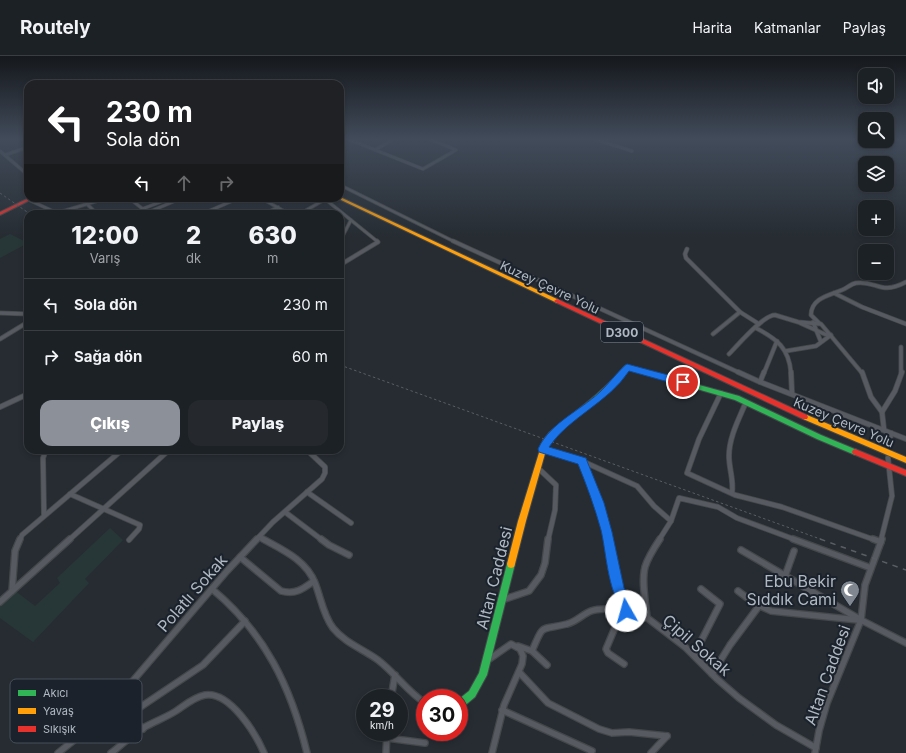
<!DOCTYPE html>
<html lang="tr">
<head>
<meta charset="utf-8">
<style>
	:root { --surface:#1c2126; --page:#25292e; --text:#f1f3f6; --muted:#a0a3a7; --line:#3a3e43; --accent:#8c9099 }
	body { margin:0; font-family:Inter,sans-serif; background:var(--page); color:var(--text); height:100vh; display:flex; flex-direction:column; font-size:15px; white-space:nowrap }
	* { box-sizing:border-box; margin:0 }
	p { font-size:13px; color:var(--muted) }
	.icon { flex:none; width:22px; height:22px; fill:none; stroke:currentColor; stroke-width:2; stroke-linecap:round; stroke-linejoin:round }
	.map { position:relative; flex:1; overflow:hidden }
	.side { position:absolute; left:24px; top:154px; width:320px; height:244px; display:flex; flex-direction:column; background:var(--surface); border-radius:12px; box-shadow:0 2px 6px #0003,0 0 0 1px var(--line) }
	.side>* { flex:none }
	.banner { position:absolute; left:24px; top:24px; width:320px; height:122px; border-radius:12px; box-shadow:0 2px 6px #0003,0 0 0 1px var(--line); background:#202124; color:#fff; overflow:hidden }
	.tools { position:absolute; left:858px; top:12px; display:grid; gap:8px }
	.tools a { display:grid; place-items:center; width:36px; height:36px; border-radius:8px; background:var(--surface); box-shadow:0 2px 6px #0003,0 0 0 1px var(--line); font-size:20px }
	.speed { position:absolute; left:356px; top:633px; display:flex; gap:8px; font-size:20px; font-weight:700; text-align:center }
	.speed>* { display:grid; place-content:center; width:52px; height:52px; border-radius:50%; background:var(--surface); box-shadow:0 2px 6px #0003,0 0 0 1px var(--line); line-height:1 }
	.speed small { font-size:10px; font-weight:400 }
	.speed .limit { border:6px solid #d22; background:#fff; color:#111 }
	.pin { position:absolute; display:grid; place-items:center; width:34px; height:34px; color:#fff; margin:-17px; border:2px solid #fff; border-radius:50%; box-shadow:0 1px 4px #0007 }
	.me { position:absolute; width:44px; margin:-22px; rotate:353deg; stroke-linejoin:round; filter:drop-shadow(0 0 3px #0008) }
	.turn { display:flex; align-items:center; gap:14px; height:84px; padding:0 16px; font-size:18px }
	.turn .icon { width:52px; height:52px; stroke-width:2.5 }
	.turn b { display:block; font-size:28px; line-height:34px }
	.lanes { display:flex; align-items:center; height:38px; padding:0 16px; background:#0003; justify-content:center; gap:20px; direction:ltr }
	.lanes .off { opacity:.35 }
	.eta { display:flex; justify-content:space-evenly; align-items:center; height:68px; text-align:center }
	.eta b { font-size:24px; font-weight:800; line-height:28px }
	.action { display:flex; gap:8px; margin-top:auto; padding:8px 16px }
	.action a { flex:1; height:46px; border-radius:12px; background:var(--accent); color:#fff; font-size:16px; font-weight:800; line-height:46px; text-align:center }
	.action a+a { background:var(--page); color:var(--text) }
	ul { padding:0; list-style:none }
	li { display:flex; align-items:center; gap:12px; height:52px; padding:0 16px; border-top:1px solid var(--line) }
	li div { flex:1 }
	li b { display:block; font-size:15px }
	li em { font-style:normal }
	header { display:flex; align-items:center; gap:24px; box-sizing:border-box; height:56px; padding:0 20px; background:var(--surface); border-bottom:1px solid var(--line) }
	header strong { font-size:19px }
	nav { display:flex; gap:22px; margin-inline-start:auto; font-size:14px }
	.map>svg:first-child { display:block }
	.green { fill:#273738 }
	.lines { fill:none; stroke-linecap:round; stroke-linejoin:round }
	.street-tunnel { stroke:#3b4148; stroke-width:2.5; stroke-dasharray:2.5 1.5; stroke-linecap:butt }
	.secondary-tunnel { stroke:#3b4148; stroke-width:6; stroke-dasharray:6 3; stroke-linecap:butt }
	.street-far3-casing { stroke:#44484c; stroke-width:4 }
	.street-far2-casing { stroke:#44484c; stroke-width:5 }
	.street-far1-casing { stroke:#44484c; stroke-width:6 }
	.street-casing { stroke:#44484c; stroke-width:8 }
	.fast-casing { stroke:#44484c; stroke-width:2 }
	.slow-casing { stroke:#44484c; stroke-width:2 }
	.jam-casing { stroke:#44484c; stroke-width:2 }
	.street-far3 { stroke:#575a60; stroke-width:2.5 }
	.street-far2 { stroke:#575a60; stroke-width:3.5 }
	.street-far1 { stroke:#575a60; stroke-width:4.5 }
	.street { stroke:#575a60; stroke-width:5.5 }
	.fast { fill:#30b455; fill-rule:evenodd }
	.slow { fill:#ff9f0a; fill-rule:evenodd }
	.jam { fill:#e5322d; fill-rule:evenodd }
	.rail-far1 { stroke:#5a5e64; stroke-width:1; stroke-dasharray:2.5 2.5; stroke-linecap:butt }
	.rail { stroke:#5a5e64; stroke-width:1.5; stroke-dasharray:5.5 5.5; stroke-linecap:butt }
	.fast-bridge-casing { stroke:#44484c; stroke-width:8; stroke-linecap:butt }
	.fast-bridge { stroke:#30b455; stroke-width:6 }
	.route { fill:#1a73e8; stroke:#114b97 }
	.labels { text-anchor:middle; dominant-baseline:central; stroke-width:4; stroke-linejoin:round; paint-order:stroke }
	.shield { fill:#1b222b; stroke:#838b95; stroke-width:1 }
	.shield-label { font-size:12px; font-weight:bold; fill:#b0b8c3 }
	.street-label { font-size:13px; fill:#b0b8c3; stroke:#1b222b }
	.near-street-label { font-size:16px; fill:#b0b8c3; stroke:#1b222b }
	.near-poi-label { font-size:16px; fill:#b0b8c3; stroke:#1b222b; text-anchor:end }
	.key { fill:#1b222b; stroke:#484f59; stroke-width:1 }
	.key-label { font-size:11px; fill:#b0b8c3 }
</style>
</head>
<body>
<header>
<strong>Routely</strong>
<nav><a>Harita</a><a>Katmanlar</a><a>Paylaş</a></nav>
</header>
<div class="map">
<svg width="906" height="697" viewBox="0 0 906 697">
	<rect width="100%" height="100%" fill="#262c32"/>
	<g class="green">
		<polygon points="10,178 28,187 0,202 0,183"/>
		<polygon points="110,472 123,484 85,523 89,527 33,586 0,562 0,546 14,534 35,550 60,527 57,522"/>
	</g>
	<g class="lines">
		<polyline class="street-tunnel" points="340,135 345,132"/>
		<polyline class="secondary-tunnel" points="888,400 890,384"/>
		<defs>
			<g id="street-far3">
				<polyline points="23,83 28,86"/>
				<polyline points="348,83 423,113 456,94 430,83"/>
				<polyline points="594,83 632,95"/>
				<polyline points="375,94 392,84"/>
				<polyline points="0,95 28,119"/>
				<polyline points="5,99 28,91"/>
				<polyline points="340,129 455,186"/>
				<polyline points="129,142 144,154"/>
				<polyline points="261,142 289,158"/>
				<polyline points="325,143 378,186"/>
				<polyline points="29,144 57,157 107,142"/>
				<polyline points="88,149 97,158"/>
				<polyline points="142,153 171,142"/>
				<polyline points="144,158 182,142"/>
				<polyline points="202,158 239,142"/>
				<polyline points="264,158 278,151"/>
				<polyline points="300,158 327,142"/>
				<polyline points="340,185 351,164"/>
			</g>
			<g id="street-far2">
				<polyline points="453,185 740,317"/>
				<polyline points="687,193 685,198 686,202 740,256 713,278"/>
				<polyline points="340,209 378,186 377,185"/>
				<polyline points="834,237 862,251 906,268"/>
				<polyline points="340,244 342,243"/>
				<polyline points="740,256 759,268"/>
				<polyline points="0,257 28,258"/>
				<polyline points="813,266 821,286"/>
				<polyline points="800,267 829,280"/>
				<path d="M819 267 811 259C811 242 830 239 842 234 847 232 851 228 856 227 877 224 880 240 906 226"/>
				<path d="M756 272C777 283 789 292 791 317"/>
				<polyline points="0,283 28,266"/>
				<polyline points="901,291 901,317"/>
				<polyline points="786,295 816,290 831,279"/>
				<path d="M729 298C738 289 763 259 775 259L798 266 821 268 862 317"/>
				<polyline points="764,317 777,285"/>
			</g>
			<g id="street-far1">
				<polyline points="738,316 760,326 906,383"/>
				<polyline points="791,316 792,338"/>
				<polyline points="862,316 871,341 882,356 884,374"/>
				<polyline points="760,326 764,316"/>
				<polyline points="721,337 699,383 687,417 735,439 782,451 875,484"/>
				<polyline points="0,351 28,338"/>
				<polyline points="882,356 895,335 902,316"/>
				<polyline points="890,384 891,377"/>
				<polyline points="543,393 582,405 637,430 654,450 671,465"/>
				<polyline points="582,405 598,447 609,484"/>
				<polyline points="538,412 556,429 555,454 548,484"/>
				<polyline points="307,436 351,467"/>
				<path d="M732 437C734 424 729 413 729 400 729 381 739 363 746 346"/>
				<polyline points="70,438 140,469 139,473 129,484"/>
				<polyline points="285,456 322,484"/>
				<polyline points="44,459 43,402 46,394"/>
				<polyline points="259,481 264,484"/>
				<polyline points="20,484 22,479 122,394"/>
				<polyline points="69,484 169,394"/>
				<polyline points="256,484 273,466 322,423 325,417 325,411 307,394"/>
				<polyline points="659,484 671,465 679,442 718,451 737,462 796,484"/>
				<polyline points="881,484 892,440 888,402"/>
			</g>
			<g id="street">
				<path d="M263 483C283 494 306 504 315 527 321 542 323 559 333 572 345 587 363 593 378 604 395 617 407 635 425 647"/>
				<polyline points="321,483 329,489 349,499"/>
				<polyline points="609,483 617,525 624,544 685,591 717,623 739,642 776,669 816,692"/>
				<polyline points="793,483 871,512"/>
				<polyline points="873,483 881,486"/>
				<polyline points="741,494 861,564 906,587"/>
				<path d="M240 501 281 535C295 539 303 533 314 525"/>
				<polyline points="785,520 794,495"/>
				<path d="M212 533C265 577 291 631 307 697"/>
				<polyline points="12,535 15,495 20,483"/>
				<polyline points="738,535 754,547 771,555 858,564"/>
				<polyline points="502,544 529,535 541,519 545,507 548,483"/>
				<polyline points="0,546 70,483"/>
				<polyline points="622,555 606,593 608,597 624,608"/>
				<path d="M647 562C646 546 641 527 645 511 648 501 654 492 660 483"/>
				<polyline points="518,590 532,595 547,609"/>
				<path d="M532 595C544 566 540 575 567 568 576 566 583 558 591 555 605 550 620 556 634 553"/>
				<polyline points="694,599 720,548 701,533"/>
				<polyline points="488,604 511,588 520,593 523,600 522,608 504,649 492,697"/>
				<polyline points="519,616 548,647 599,673 612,677 629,676 667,680"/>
				<polyline points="712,618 730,589 759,550"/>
				<polyline points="391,642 395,619"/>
				<polyline points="116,645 143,673"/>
				<polyline points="502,654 592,695 591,697"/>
				<polyline points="130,658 203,609 245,565"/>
				<polyline points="387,682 425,687"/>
				<polyline points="58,697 88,673 107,655 227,515 257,483"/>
				<path d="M111 697C122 689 131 679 143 672 153 666 165 662 176 655 185 649 194 641 205 639 230 635 256 678 264 697"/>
				<polyline points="386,697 387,676"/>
				<polyline points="651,697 667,680"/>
				<polyline points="815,697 819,675 827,647 861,564 865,529 882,483"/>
			</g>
			<g id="fast">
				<path d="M627 309 739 340 821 379 857 394 858 396 857 398 855 399 817 383 735 344 628 313C607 340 580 359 554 380L552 381 550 380 549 378 550 376C576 355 603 336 625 310Z"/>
				<polygon points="511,504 514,505 515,508 487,619 475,641 462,652 459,653 459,643 469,635 479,617 507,508 508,505"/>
			</g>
			<g id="slow">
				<polygon points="340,141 559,244 560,245 557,247 555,246 339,143 338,142 340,142"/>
				<polygon points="803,359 807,359 906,401 906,407 803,363 802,361"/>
				<polygon points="545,384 547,385 548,387 526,465 515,508 514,511 511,512 508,511 507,508 518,465 542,387 543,385"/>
			</g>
			<g id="jam">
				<polygon points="29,142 34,142 0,159 0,156"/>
				<polygon points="557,243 807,359 808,361 807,363 803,363 555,246 554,245"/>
				<polygon points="855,393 906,414 906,420 853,398 852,396 853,394"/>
			</g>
		</defs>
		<use href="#street-far3" class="street-far3-casing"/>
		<use href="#street-far2" class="street-far2-casing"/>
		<use href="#street-far1" class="street-far1-casing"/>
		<use href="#street" class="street-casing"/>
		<use href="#fast" class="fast-casing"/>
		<use href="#slow" class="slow-casing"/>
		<use href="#jam" class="jam-casing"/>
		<use href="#street-far3" class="street-far3"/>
		<use href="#street-far2" class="street-far2"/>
		<use href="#street-far1" class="street-far1"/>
		<use href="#street" class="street"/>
		<use href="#fast" class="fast"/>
		<use href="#slow" class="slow"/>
		<use href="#jam" class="jam"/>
		<g class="rail-far1">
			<polyline points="0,137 30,158"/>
			<polyline points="340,309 823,484"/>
		</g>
		<polyline class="rail" points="820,483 906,514"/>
		<defs>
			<polyline id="fast-bridge" points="545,387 552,378"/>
		</defs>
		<use href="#fast-bridge" class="fast-bridge-casing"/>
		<use href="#fast-bridge" class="fast-bridge"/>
	</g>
	<linearGradient id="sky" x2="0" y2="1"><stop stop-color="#15181c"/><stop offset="0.46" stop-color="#414b5a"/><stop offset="1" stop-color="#414b5a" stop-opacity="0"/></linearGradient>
	<rect width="906" height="181" fill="url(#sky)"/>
	<path class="route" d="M627 308 683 323 687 326 683 330 629 315C608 347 569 361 549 391L586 402 587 405 604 447 612 476 624 532C628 540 636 545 640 553L638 557 626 561 622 559 620 555 622 550C608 537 606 494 601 474 595 452 587 430 578 408L539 396 538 393C551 365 583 354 604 332 608 328 624 309 627 308Z"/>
	<defs>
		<symbol id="mosque-pin" viewBox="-11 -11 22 30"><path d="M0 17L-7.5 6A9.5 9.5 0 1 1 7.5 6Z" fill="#808790" stroke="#1b222b"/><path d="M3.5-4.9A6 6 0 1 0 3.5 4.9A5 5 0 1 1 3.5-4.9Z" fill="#fff"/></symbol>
	</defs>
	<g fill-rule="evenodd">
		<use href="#mosque-pin" x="839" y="523" width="22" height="30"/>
	</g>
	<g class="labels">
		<rect class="shield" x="601" y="266" width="42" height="20" rx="3"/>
		<g class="shield-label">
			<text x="622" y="276">D300</text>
		</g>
		<g class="street-label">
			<text transform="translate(550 231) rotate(25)">Kuzey Çevre Yolu</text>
			<text transform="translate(844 366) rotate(23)">Kuzey Çevre Yolu</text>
		</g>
		<g class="near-street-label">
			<text transform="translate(494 522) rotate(-76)">Altan Caddesi</text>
			<text transform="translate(192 537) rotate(-49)">Polatlı Sokak</text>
			<text transform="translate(697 589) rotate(41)">Çipil Sokak</text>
			<text transform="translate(827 619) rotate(-70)">Altan Caddesi</text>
		</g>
		<g class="near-poi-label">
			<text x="836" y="525">Ebu Bekir<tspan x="836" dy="18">Sıddık Cami</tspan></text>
		</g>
	</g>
	<rect x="10" y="623" width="132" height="64" rx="6" class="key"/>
	<rect x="18" y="634" width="18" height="6" fill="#30b455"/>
	<rect x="18" y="652" width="18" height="6" fill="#ff9f0a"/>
	<rect x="18" y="670" width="18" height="6" fill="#e5322d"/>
	<g class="key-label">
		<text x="43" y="641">Akıcı</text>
		<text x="43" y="659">Yavaş</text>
		<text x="43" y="677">Sıkışık</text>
	</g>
</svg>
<div class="tools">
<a><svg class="icon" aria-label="sound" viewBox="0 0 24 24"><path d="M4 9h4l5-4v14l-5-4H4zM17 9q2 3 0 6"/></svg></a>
<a><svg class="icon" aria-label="search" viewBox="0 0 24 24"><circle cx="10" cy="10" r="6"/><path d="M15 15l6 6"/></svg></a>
<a><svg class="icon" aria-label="layers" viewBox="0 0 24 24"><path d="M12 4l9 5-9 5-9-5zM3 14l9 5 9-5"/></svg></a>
<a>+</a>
<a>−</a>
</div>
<div class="speed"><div>29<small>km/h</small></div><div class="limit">30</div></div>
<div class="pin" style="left:683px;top:326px;background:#d93025"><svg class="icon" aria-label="arrive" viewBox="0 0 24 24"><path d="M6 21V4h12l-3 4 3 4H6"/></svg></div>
<svg class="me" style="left:626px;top:555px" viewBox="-20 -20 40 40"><circle r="19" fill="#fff"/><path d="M0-13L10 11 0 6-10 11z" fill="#1a73e8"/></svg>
<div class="banner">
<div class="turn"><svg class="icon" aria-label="left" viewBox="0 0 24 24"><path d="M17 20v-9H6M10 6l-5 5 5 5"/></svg><div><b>230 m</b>Sola dön</div></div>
<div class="lanes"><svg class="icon" aria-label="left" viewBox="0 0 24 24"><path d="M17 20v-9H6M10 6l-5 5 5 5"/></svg><svg class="icon off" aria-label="ahead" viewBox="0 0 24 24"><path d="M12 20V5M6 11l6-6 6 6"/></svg><svg class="icon off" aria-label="right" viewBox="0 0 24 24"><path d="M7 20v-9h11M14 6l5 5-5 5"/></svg></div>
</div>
<section class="side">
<div class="eta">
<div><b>12:00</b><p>Varış</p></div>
<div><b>2</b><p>dk</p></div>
<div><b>630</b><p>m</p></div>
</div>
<ul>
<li><svg class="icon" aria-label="left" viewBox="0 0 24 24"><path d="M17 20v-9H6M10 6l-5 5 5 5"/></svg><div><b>Sola dön</b></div><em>230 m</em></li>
<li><svg class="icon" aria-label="right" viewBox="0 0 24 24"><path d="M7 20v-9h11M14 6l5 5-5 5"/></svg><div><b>Sağa dön</b></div><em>60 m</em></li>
</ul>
<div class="action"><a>Çıkış</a><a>Paylaş</a></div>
</section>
</div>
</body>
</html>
